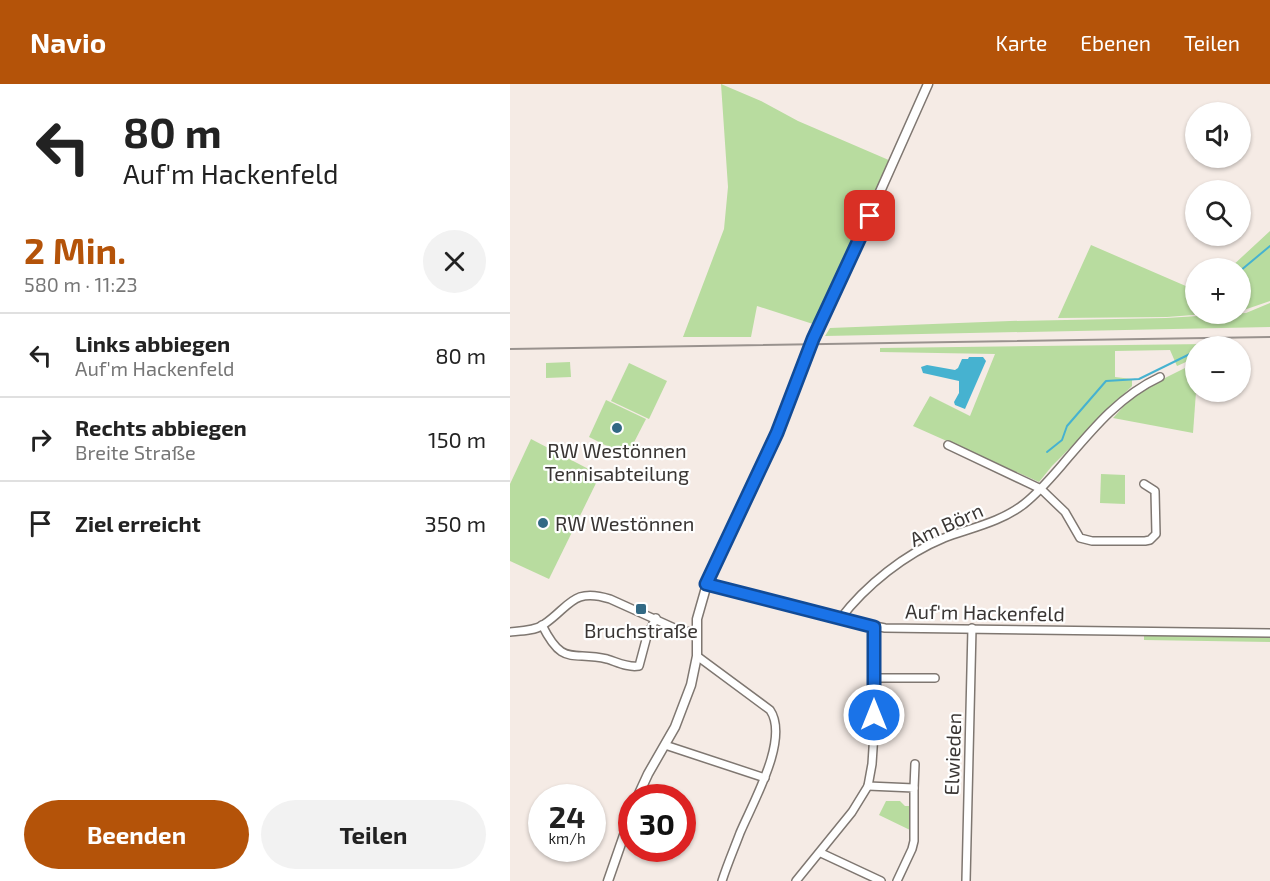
<!DOCTYPE html>
<html lang="de">
<head>
<meta charset="utf-8">
<style>
	:root { --surface:#fff; --page:#f2f2f2; --text:#222; --muted:#767676; --line:#e0e0e0; --accent:#b45309 }
	body { margin:0; font-family:"Exo 2",sans-serif; background:var(--page); color:var(--text); height:100vh; display:flex; flex-direction:column; font-size:22px; white-space:nowrap }
	* { box-sizing:border-box; margin:0 }
	p { font-size:20px; color:var(--muted) }
	.icon { flex:none; width:33px; height:33px; fill:none; stroke:currentColor; stroke-width:2; stroke-linecap:round; stroke-linejoin:round }
	.map { position:relative; flex:1; overflow:hidden }
	.side { display:flex; flex-direction:column; background:var(--surface); width:510px }
	.side>* { flex:none }
	.banner { background:#fff; color:var(--text); overflow:hidden }
	.tools { position:absolute; left:675px; top:18px; display:grid; gap:12px }
	.tools a { display:grid; place-items:center; width:66px; height:66px; border-radius:50%; background:var(--surface); box-shadow:0 2px 4px #0004; font-size:30px }
	.speed { position:absolute; left:18px; top:700px; display:flex; gap:12px; font-size:30px; font-weight:700; text-align:center }
	.speed>* { display:grid; place-content:center; width:78px; height:78px; border-radius:50%; background:var(--surface); box-shadow:0 2px 4px #0004; line-height:1 }
	.speed small { font-size:15px; font-weight:400 }
	.speed .limit { border:9px solid #d22; background:#fff; color:#111 }
	.pin { position:absolute; display:grid; place-items:center; width:51px; height:51px; color:#fff; margin:-26px; border-radius:12px; box-shadow:0 3px 9px #0006 }
	.me { position:absolute; width:66px; margin:-33px; rotate:0deg; stroke-linejoin:round; filter:drop-shadow(0 0 4px #0008) }
	.turn { display:flex; align-items:center; gap:21px; height:126px; padding:0 24px; font-size:27px }
	.turn .icon { width:78px; height:78px; stroke-width:2.5 }
	.turn b { display:block; font-size:42px; line-height:51px }
	.round { display:grid; place-items:center; flex:none; width:63px; height:63px; border-radius:32px; background:var(--page) }
	.head { display:flex; align-items:center; justify-content:space-between; height:102px; padding:0 24px }
	h1 { font-size:36px; font-weight:700; line-height:45px; color:var(--accent) }
	.primary-button { display:flex; gap:12px; margin-top:auto; padding:12px 24px }
	.primary-button a { flex:1; height:69px; border-radius:36px; background:var(--accent); color:#fff; font-size:24px; font-weight:700; line-height:69px; text-align:center }
	.primary-button a+a { background:var(--page); color:var(--text) }
	ul { padding:0; list-style:none }
	li { display:flex; align-items:center; gap:18px; height:84px; padding:0 24px; border-top:2px solid var(--line) }
	li div { flex:1 }
	li b { display:block; font-size:22px }
	li em { font-style:normal }
	header { display:flex; align-items:center; gap:36px; box-sizing:border-box; height:84px; padding:0 30px; background:var(--accent); color:#fff }
	header strong { font-size:28px }
	nav { display:flex; gap:33px; margin-inline-start:auto; font-size:21px }
	main { display:flex; flex:1; min-height:0 }
	.map>svg:first-child { display:block }
	.green { fill:#b8dc9f }
	.water { fill:#46b2d0 }
	.lines { fill:none; stroke-linecap:round; stroke-linejoin:round }
	.stream { stroke:#46b2d0; stroke-width:2 }
	.minor-casing { stroke:#7f7771; stroke-width:10 }
	.tertiary-casing { stroke:#7f7771; stroke-width:11 }
	.minor { stroke:#fff; stroke-width:7 }
	.tertiary { stroke:#fff; stroke-width:8 }
	.rail { stroke:#99928e; stroke-width:2 }
	.route-casing { stroke:#114b97; stroke-width:15 }
	.route { stroke:#1a73e8; stroke-width:10 }
	.poi-dot { fill:#326984; stroke:#fff; stroke-width:2 }
	.labels { text-anchor:middle; dominant-baseline:central; stroke-width:4.5; stroke-linejoin:round; paint-order:stroke }
	.poi-label { font-size:20px; fill:#393533; stroke:#fff }
	.street-label { font-size:20px; fill:#393533; stroke:#fff }
</style>
</head>
<body>
<header>
<strong>Navio</strong>
<nav><a>Karte</a><a>Ebenen</a><a>Teilen</a></nav>
</header>
<main>
<section class="side">
<div class="banner">
<div class="turn"><svg class="icon" aria-label="left" viewBox="0 0 24 24"><path d="M17 20v-9H6M10 6l-5 5 5 5"/></svg><div><b>80 m</b>Auf'm Hackenfeld</div></div>
</div>
<div class="head"><div><h1>2 Min.</h1><p>580 m · 11:23</p></div><a class="round"><svg class="icon" aria-label="close" viewBox="0 0 24 24"><path d="M6 6l12 12M18 6L6 18"/></svg></a></div>
<ul>
<li><svg class="icon" aria-label="left" viewBox="0 0 24 24"><path d="M17 20v-9H6M10 6l-5 5 5 5"/></svg><div><b>Links abbiegen</b><p>Auf'm Hackenfeld</p></div><em>80 m</em></li>
<li><svg class="icon" aria-label="right" viewBox="0 0 24 24"><path d="M7 20v-9h11M14 6l5 5-5 5"/></svg><div><b>Rechts abbiegen</b><p>Breite Straße</p></div><em>150 m</em></li>
<li><svg class="icon" aria-label="arrive" viewBox="0 0 24 24"><path d="M6 21V4h12l-3 4 3 4H6"/></svg><div><b>Ziel erreicht</b></div><em>350 m</em></li>
</ul>
<div class="primary-button"><a>Beenden</a><a>Teilen</a></div>
</section>
<div class="map">
<svg width="760" height="797" viewBox="0 0 760 797">
	<rect width="100%" height="100%" fill="#f5ebe5"/>
	<g class="green">
		<polygon points="211,0 251,17 288,37 381,77 306,241 247,222 241,253 173,253 214,145 218,103"/>
		<polygon points="760,147 760,217 731,227 730,184 720,184"/>
		<polygon points="581,161 685,206 686,230 696,230 657,233 548,234"/>
		<polygon points="760,219 760,243 315,252 320,244 500,237 656,234 736,229"/>
		<polygon points="698,260 696,262 686,262 685,274 667,282 660,266 605,267 605,293 622,295 622,302 542,382 529,398 403,342 420,312 460,332 485,270 370,268 370,264"/>
		<polygon points="60,278 61,293 36,294 36,279"/>
		<polygon points="119,279 157,297 139,335 101,317"/>
		<polygon points="685,279 686,308 683,349 603,334 627,308"/>
		<polygon points="96,316 136,335 117,372 79,353"/>
		<polygon points="21,355 90,391 39,495 0,477 0,400"/>
		<polygon points="591,390 615,391 615,420 590,419"/>
		<polygon points="634,548 760,552 760,558 634,556"/>
		<polygon points="376,717 390,717 395,722 400,722 400,746 369,731"/>
	</g>
	<polygon class="water" points="459,273 473,273 476,277 455,325 445,321 444,318 449,309 449,297 413,289 411,283 417,281 445,286 448,284 452,275 458,275"/>
	<g class="lines">
		<g class="stream">
			<polyline points="730,187 760,162"/>
			<polyline points="537,368 552,356 557,342 596,297 629,295 684,268 686,265"/>
		</g>
		<defs>
			<g id="minor">
				<polyline points="438,361 531,405 555,428 570,454 582,457 635,457 640,456 646,450 645,407 634,400"/>
				<polyline points="196,500 330,535 375,544 760,549"/>
				<path d="M330 535C356 501 395 470 434 454 461 444 491 438 514 420 528 409 540 395 552 381 581 347 609 312 650 293"/>
				<path d="M32 541C53 583 61 567 97 575 107 578 118 584 129 582L137 552 146 534"/>
				<path d="M0 548C11 547 24 547 33 541 60 523 62 503 100 515L171 547 186 548"/>
				<path d="M187 572 260 626C280 655 242 720 230 749 224 765 217 781 212 797"/>
				<polyline points="364,594 425,594"/>
				<polyline points="155,661 255,694"/>
				<polyline points="358,702 404,704 404,757 402,765 387,797"/>
				<polyline points="404,704 405,680"/>
				<polyline points="311,769 371,797"/>
				<polyline points="286,797 342,728 358,702 362,680 364,649 364,543"/>
				<polyline points="456,797 462,544"/>
			</g>
			<g id="tertiary">
				<polyline points="127,714 138,690 165,643 181,601 187,572 187,535 199,493 267,349 303,255 340,175 418,0"/>
				<polyline points="98,797 122,728"/>
			</g>
		</defs>
		<use href="#minor" class="minor-casing"/>
		<use href="#tertiary" class="tertiary-casing"/>
		<use href="#minor" class="minor"/>
		<use href="#tertiary" class="tertiary"/>
		<polyline class="rail" points="0,265 760,253"/>
	</g>
	<g class="lines">
		<defs>
			<polyline id="route" points="360,132 303,255 267,349 196,500 364,543 364,631"/>
		</defs>
		<use href="#route" class="route-casing"/>
		<use href="#route" class="route"/>
	</g>
	<g class="poi-dot">
		<circle cx="107" cy="344" r="6"/>
		<circle cx="33" cy="439" r="6"/>
		<rect x="125" y="519" width="12" height="12" rx="3"/>
	</g>
	<g class="labels">
		<g class="poi-label">
			<text x="107" y="366">RW Westönnen<tspan x="107" dy="23">Tennisabteilung</tspan></text>
			<text x="45" y="439" text-anchor="start">RW Westönnen</text>
			<text x="131" y="546">Bruchstraße</text>
		</g>
		<g class="street-label">
			<text transform="translate(436 440) rotate(-24)">Am Börn</text>
			<text transform="translate(475 528) rotate(1)">Auf'm Hackenfeld</text>
			<text transform="translate(442 670) rotate(-88)">Elwieden</text>
		</g>
	</g>
</svg>
<div class="tools">
<a><svg class="icon" aria-label="sound" viewBox="0 0 24 24"><path d="M4 9h4l5-4v14l-5-4H4zM17 9q2 3 0 6"/></svg></a>
<a><svg class="icon" aria-label="search" viewBox="0 0 24 24"><circle cx="10" cy="10" r="6"/><path d="M15 15l6 6"/></svg></a>
<a>+</a>
<a>−</a>
</div>
<div class="speed"><div>24<small>km/h</small></div><div class="limit">30</div></div>
<div class="pin" style="left:360px;top:132px;background:#d93025"><svg class="icon" aria-label="arrive" viewBox="0 0 24 24"><path d="M6 21V4h12l-3 4 3 4H6"/></svg></div>
<svg class="me" style="left:364px;top:631px" viewBox="-20 -20 40 40"><circle r="17" fill="#1a73e8" stroke="#fff" stroke-width="3"/><path d="M0-11L8 9 0 5-8 9z" fill="#fff"/></svg>
</div>
</main>
</body>
</html>
